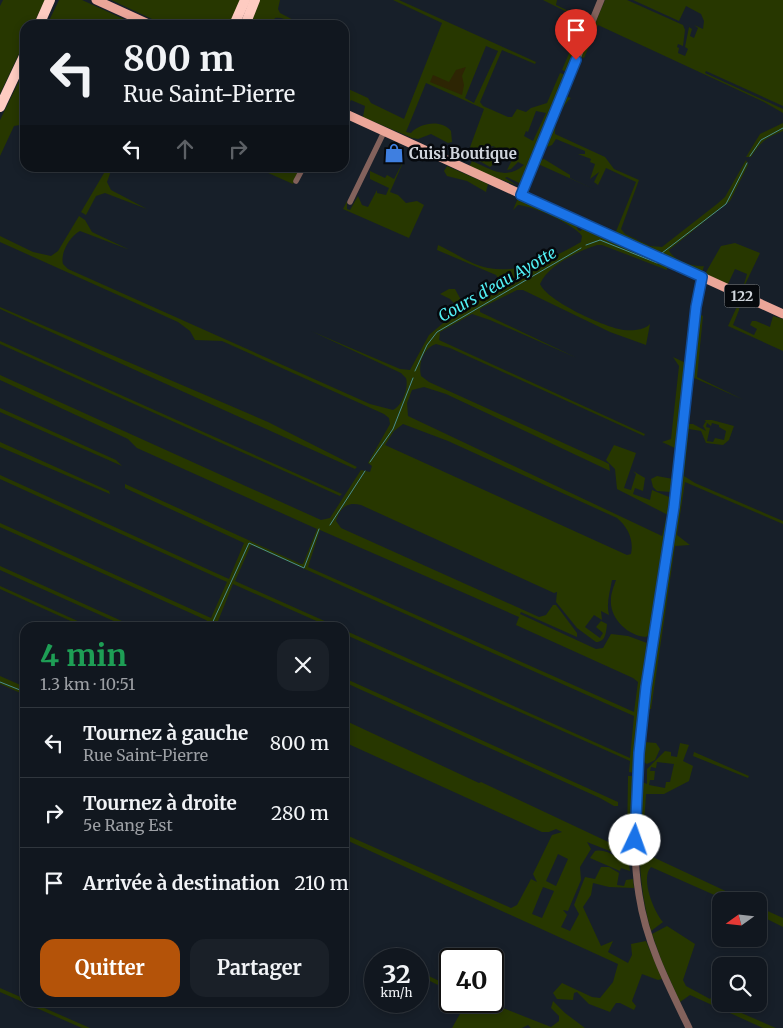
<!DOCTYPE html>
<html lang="fr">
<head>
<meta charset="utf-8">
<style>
	:root { --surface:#11171f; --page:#1a2028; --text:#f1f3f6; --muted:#9c9fa4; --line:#30363d; --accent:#b45309 }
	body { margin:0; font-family:Merriweather,serif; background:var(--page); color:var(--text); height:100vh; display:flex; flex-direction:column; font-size:19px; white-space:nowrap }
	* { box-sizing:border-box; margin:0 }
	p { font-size:16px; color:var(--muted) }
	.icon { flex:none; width:28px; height:28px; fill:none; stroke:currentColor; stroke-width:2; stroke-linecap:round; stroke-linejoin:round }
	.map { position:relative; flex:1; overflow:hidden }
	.side { position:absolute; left:20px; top:622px; width:329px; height:385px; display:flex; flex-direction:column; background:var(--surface); border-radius:15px; box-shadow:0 2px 8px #0003,0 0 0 1px var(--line) }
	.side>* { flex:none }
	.guide { position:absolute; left:20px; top:20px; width:329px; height:152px; border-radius:15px; box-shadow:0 2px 8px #0003,0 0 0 1px var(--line); background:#11171f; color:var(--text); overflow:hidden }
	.needle { width:32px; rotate:255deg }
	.controls { position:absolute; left:712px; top:892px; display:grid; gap:10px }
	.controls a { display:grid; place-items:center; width:55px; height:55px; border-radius:10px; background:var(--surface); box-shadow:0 2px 8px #0003,0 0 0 1px var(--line); font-size:25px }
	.speed { position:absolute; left:364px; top:948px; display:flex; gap:10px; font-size:25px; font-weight:700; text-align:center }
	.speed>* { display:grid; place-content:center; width:65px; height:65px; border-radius:50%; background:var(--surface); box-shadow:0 2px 8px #0003,0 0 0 1px var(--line); line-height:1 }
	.speed small { font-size:12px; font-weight:400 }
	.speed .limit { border:2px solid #111; border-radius:8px; background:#fff; color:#111 }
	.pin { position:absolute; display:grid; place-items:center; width:42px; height:42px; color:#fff; margin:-51px -21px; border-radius:50% 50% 50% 0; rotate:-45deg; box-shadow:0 0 5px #0007 }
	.pin .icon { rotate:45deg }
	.me { position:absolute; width:55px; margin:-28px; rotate:3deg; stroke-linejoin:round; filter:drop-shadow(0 0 4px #0008) }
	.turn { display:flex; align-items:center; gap:18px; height:105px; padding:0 20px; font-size:22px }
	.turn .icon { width:65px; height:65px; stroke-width:2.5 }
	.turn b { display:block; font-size:35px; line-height:42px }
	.lanes { display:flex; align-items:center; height:48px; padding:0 20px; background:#0003; justify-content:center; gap:25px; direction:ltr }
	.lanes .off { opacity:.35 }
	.round { display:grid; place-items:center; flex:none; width:52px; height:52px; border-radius:15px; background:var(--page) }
	.head { display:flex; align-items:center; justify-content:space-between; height:85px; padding:0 20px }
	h1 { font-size:30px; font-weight:700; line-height:38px; color:#1e9e55 }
	.primary-button { display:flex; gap:10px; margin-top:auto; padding:10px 20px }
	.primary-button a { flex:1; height:58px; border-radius:15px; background:var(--accent); color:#fff; font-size:20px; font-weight:700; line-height:58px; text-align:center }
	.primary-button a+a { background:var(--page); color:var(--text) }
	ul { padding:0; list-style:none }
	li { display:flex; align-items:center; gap:15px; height:70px; padding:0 20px; border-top:1px solid var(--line) }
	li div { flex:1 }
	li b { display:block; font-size:19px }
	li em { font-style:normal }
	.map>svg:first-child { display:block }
	.green { fill:#273700; fill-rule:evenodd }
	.sand { fill:#2d2504 }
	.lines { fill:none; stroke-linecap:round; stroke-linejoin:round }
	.stream { stroke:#498d91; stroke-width:1 }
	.minor { stroke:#83625c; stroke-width:5.5 }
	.tertiary { stroke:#83625c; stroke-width:7 }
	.primary { stroke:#eba699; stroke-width:9 }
	.motorway { stroke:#fecbc1; stroke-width:10 }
	.route-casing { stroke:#114b97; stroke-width:12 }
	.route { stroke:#1a73e8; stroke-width:9 }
	.labels { text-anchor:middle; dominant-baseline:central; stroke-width:5; stroke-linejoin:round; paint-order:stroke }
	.shield { fill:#06090d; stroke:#93989e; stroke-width:1 }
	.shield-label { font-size:14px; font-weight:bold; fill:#d0d5dc }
	.poi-label { font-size:15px; font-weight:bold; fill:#d0d5dc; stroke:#06090d; text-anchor:start }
	.water-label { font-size:16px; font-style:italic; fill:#52f1f6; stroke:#06090d }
</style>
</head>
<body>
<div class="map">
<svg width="783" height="1028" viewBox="0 0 783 1028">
	<rect width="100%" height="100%" fill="#171f29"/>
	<g class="green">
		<polygon points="3,0 45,0 33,25 25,25 25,41 0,94 0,6"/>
		<polygon points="59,0 82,0 137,25 47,25"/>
		<polygon points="111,0 241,0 230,25 165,25"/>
		<path d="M259 0H280L278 9 280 13 303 25C293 25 285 16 275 18L270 25H249Z"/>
		<path d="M393 0H399L536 62 535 64 502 50 480 102 483 106 508 117H512L517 109 526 112 531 108 547 103 560 73 566 75 521 184 507 177 505 178 518 186 469 167 472 161C491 169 505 181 524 165L518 162 511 169 507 170 512 160 494 152 491 158 497 161 490 167 476 159 480 150 491 149 495 146 480 148 476 153 470 154 469 150 484 109 426 83 406 132 411 133C420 123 441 119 451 131L452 142 448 143 431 134 418 139 412 138 363 117 365 106 351 100 346 109 344 108V87L368 98 371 103 404 119 442 23ZM486 46 498 51 474 103 465 98ZM536 111 546 113 533 141 524 136 526 131 528 132Z"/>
		<polygon points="543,0 557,0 556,5 588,20 567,72 562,70 583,20"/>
		<polygon points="605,0 627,0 683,25 685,30 683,46 678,44 677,47 679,48 678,53 685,56 688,49 685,47 689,27 692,29 690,36 694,38 698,28 694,25 703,29 704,21 701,14 686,6 679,21 633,0 783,0 783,106 706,71 705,73 783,109 783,113 764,102 598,25 584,58 581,57"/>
		<polygon points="25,69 25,124 14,126 0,156 0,120"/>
		<path d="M565 96 571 98C563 104 554 124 555 134L605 157 614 169 639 180 621 229 625 234 650 246 662 247 717 204 725 197 746 160 748 165 730 201 669 250C671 259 695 268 704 266L702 273 615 234 636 182 606 168 598 185 594 182 599 172 590 179 595 164 590 162 591 159 578 154H585V151L556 139 552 145 547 147Z"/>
		<path d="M783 123V131C765 138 761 142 751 157H746L760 134Z"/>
		<polygon points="405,158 390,192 398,195 406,203 417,201 424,205 409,238 343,209 347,201 347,209 350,210 358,196 362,205 368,207 377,190 377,193 386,195 389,188 370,179 370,171 385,178 387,175 394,179"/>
		<polygon points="544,159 570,175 570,178 596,190 538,164 540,160"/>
		<polygon points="447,166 488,184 486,192 467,181 447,176 444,171"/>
		<polygon points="107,168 112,168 107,182 111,190 147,209 105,193 96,196 86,215 81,212"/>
		<polygon points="257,168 278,168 290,173 292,168 300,168 293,184"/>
		<path d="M518 198 576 225 578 230 581 231 582 227 667 266V270L602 245H597C579 251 548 265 540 284 547 301 606 328 624 330 632 331 645 330 650 324L646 345 610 332 523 290H517L483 307 480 309V312L577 358 490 320 472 314 440 332 439 340 645 434 644 436 450 348 436 344C423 348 418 364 421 376L429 382 603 461 609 464 610 471 446 394 424 387 412 390 407 403 408 416 662 536 666 518 668 519 650 634 646 637C628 636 609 618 611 599 611 593 614 586 616 580H612C610 592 606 603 609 615L601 611 602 620 594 615 585 627 600 638 603 633 596 627 601 621 607 624C606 632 606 642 596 642L577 628 556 602 557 592 554 593 361 505C347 501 340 508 336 521L341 528 539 617 546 615 553 605H556L577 633V637L521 612 520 614 596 649 603 648 611 634 628 636 647 643 646 647 648 646 634 773 629 772 630 761 344 634V630L630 758 634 716 251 545 235 581 338 627H330L233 584 218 621 231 627 216 625 215 627H207L209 623 206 620 0 527V523L211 618 227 582 0 479V475L229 579 244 543 125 488V484L301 564H303L317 529 137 448 128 439 0 380V375L321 520 330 518 361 470 370 472 372 466 368 463 390 424 389 418 384 414 222 341 195 340 190 331 178 322 0 242V236L33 252 51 256 58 251 79 216 85 220 92 232 130 250 80 231C70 236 60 253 63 264L68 269 370 404 393 410C402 406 409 388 406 378L401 373 311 331 400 369 410 370 429 335 460 309 450 299 440 294 449 289H455L461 300 470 305 499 289 502 285 496 275 437 250 438 245C454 252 471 265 488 268 522 274 553 258 581 242L582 236C575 225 531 205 518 205L513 210ZM403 424 448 441 617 518C628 527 634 540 631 554L627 555 385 445 394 431ZM320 530 519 617 516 625 633 678 638 682 634 712 308 567Z"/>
		<polygon points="735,243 760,253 742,291 747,274 735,269 728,284 705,274 721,246"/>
		<polygon points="740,300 739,310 733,325 754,335 757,329 750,325 752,321 756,321 770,327 773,316 783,319 783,351 728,326"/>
		<polygon points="0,307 268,422 357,467 355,469 0,309"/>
		<polygon points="699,314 703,316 697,377 744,400 692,377"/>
		<polygon points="0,341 342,494 340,496 0,344"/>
		<polygon points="673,357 686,363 677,449 662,442 671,439 679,366"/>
		<polygon points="0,408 116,460 122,466 0,412"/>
		<path d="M704 420H712L734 426 729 440 723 445 706 443 701 431 689 429 684 476 695 483 783 521V524L685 482 677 535 690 545 675 546 651 709H648L687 424H693L706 431 703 426 706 421ZM707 423 711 426 712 423 719 425V427L726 431 724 440 715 438 713 442 707 441 710 428 706 427Z"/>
		<polygon points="0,442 109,491 110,494 0,447"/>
		<polygon points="614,445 636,453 624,488 631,490 636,474 633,471 645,478 643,491 635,488 633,494 650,500 652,490 669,497 670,499 668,515 617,489 615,469 606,460"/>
		<polygon points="657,476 673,479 671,492 657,491 653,487 651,479"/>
		<polygon points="0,566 135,627 127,627 0,570"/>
		<polygon points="0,586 91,627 84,627 0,589"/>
		<polygon points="0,676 25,687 25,695 0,684"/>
		<polygon points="344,678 618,802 618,806 614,806 600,798 344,682"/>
		<path d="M344 720 479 783 481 782 619 847 625 846 627 841 628 776H634L631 854H628L629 858 625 857 587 842 591 849 580 867 581 880 568 911 563 910 567 915 561 927 570 931 579 914 574 905 585 877 595 879 601 867H609L619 873 617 885 624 886 626 880 633 879 634 888 609 887 593 883 591 895 583 907 601 946 613 941 608 952 628 963 632 955 631 944 646 941 662 979 658 980 642 974 632 1001 636 1006 634 1010 620 1003H616L610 1012 589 1004 577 992 574 993 573 1000 557 999 553 993 562 983 592 997 600 998 613 982 618 964 344 839V834L511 908 517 905 531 879 537 882 533 874 552 835 562 832 556 829 549 832H542L344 742ZM558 854 568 859 556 886 546 881ZM543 887 554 891 542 918 532 914Z"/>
		<polygon points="644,742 656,743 660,749 655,760 647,764 642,761"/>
		<path d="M680 743 689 745 683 761 693 766 689 781 664 794H646L642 852 747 901H728L651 867C640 878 654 912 663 922L651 931C637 881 638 835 641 784L642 782 647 784V769L665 751 671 752V756L677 757ZM657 762 674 764 670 782H666L665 788 649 785 650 780H654L655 771H650L651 767 656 768Z"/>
		<polygon points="694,752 749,776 748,778 693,756"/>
		<path d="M595 851C607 848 619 859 629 865L630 871 621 868 620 871 590 858Z"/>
		<polygon points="759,907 783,918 783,927 759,915"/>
		<polygon points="667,926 695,944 683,980 686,986 710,999 715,992 721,994 723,1005 776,1028 763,1028 690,995 680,1002 662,962 652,934"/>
		<polygon points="418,971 450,986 450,991 418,975"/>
		<polygon points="0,988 25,999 25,1002 33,1003 90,1028 82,1028 0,992"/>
		<polygon points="460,1001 485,1001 551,1027 559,1021 559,1016 551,1008 553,1001 565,1013 585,1028 531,1028 528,1025 522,1028 452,1028 461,1012"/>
	</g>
	<polygon class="sand" points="466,67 462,76 464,85 462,95 430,82 433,75 449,82 456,70"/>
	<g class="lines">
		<g class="stream">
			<polyline points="750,156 761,140 783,128"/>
			<polyline points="586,245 600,240 657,263"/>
			<polyline points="662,253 726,204 747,163"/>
			<polyline points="415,371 427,345 437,332 581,248"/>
			<polyline points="370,462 393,429 413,378"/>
			<polyline points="330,525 365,471"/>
			<polyline points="210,628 249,543 304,568 319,529"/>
			<polyline points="0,682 25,692"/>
		</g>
		<g class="minor">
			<polyline points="296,181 303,168"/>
			<polyline points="350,202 384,132"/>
		</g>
		<g class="tertiary">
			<polyline points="521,195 601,0"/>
			<path d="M689 1028C668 985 646 942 639 895 633 859 635 825 637 789 642 707 655 627 668 546 680 467 687 386 696 307L702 277"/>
		</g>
		<g class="primary">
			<polyline points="96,0 151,25"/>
			<polyline points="344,113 783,314"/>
		</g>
		<g class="motorway">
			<polyline points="39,25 50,0"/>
			<polyline points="234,25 245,0"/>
			<polyline points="245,25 255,0"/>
			<polyline points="0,107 25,54"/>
		</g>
	</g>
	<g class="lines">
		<defs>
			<polyline id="route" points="576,60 521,195 702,277 696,307 674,507 646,687 639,753 635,840"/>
		</defs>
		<use href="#route" class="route-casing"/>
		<use href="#route" class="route"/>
	</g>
	<defs>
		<symbol id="shop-bare" viewBox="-9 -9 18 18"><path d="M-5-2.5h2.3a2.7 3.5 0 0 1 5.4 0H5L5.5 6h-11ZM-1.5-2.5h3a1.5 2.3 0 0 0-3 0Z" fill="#3f7fe0" stroke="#06090d" stroke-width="2.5" paint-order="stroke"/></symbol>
	</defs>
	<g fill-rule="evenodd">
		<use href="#shop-bare" x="380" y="139" width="28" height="28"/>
	</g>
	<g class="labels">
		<rect class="shield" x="724.5" y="284.5" width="35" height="23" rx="4"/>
		<g class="shield-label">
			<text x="742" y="296">122</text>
		</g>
		<g class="poi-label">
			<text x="409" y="153">Cuisi Boutique</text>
		</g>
		<g class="water-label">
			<text transform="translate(497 284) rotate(-30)">Cours d'eau Ayotte</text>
		</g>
	</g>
</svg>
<div class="controls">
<a><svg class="needle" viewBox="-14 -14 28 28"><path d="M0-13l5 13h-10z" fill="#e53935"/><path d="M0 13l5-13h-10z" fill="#9c9fa4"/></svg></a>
<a><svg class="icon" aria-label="search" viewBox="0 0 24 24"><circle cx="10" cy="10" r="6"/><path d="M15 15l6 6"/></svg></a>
</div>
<div class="speed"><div>32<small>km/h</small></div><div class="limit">40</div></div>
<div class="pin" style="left:576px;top:60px;background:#d93025"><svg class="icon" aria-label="arrive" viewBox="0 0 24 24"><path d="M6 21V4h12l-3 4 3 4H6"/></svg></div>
<svg class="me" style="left:635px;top:840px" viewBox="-20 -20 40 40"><circle r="19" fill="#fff"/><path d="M0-13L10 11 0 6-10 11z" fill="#1a73e8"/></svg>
<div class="guide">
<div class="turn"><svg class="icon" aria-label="left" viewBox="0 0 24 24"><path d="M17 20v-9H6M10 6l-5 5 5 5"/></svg><div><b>800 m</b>Rue Saint-Pierre</div></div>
<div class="lanes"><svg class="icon" aria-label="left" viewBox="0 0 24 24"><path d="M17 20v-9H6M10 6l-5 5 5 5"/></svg><svg class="icon off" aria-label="ahead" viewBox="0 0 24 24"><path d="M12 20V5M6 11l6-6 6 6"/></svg><svg class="icon off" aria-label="right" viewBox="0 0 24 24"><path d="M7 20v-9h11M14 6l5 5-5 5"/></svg></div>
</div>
<section class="side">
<div class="head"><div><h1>4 min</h1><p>1.3 km · 10:51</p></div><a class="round"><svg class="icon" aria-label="close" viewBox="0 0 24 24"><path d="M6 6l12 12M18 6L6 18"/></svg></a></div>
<ul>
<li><svg class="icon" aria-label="left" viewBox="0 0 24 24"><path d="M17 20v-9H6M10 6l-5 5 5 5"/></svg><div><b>Tournez à gauche</b><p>Rue Saint-Pierre</p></div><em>800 m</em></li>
<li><svg class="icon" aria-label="right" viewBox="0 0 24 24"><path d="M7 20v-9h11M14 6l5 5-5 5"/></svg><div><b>Tournez à droite</b><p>5e Rang Est</p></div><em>280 m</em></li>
<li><svg class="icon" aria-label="arrive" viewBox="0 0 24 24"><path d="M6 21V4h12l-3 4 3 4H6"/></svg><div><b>Arrivée à destination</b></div><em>210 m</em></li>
</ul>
<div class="primary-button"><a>Quitter</a><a>Partager</a></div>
</section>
</div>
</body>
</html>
